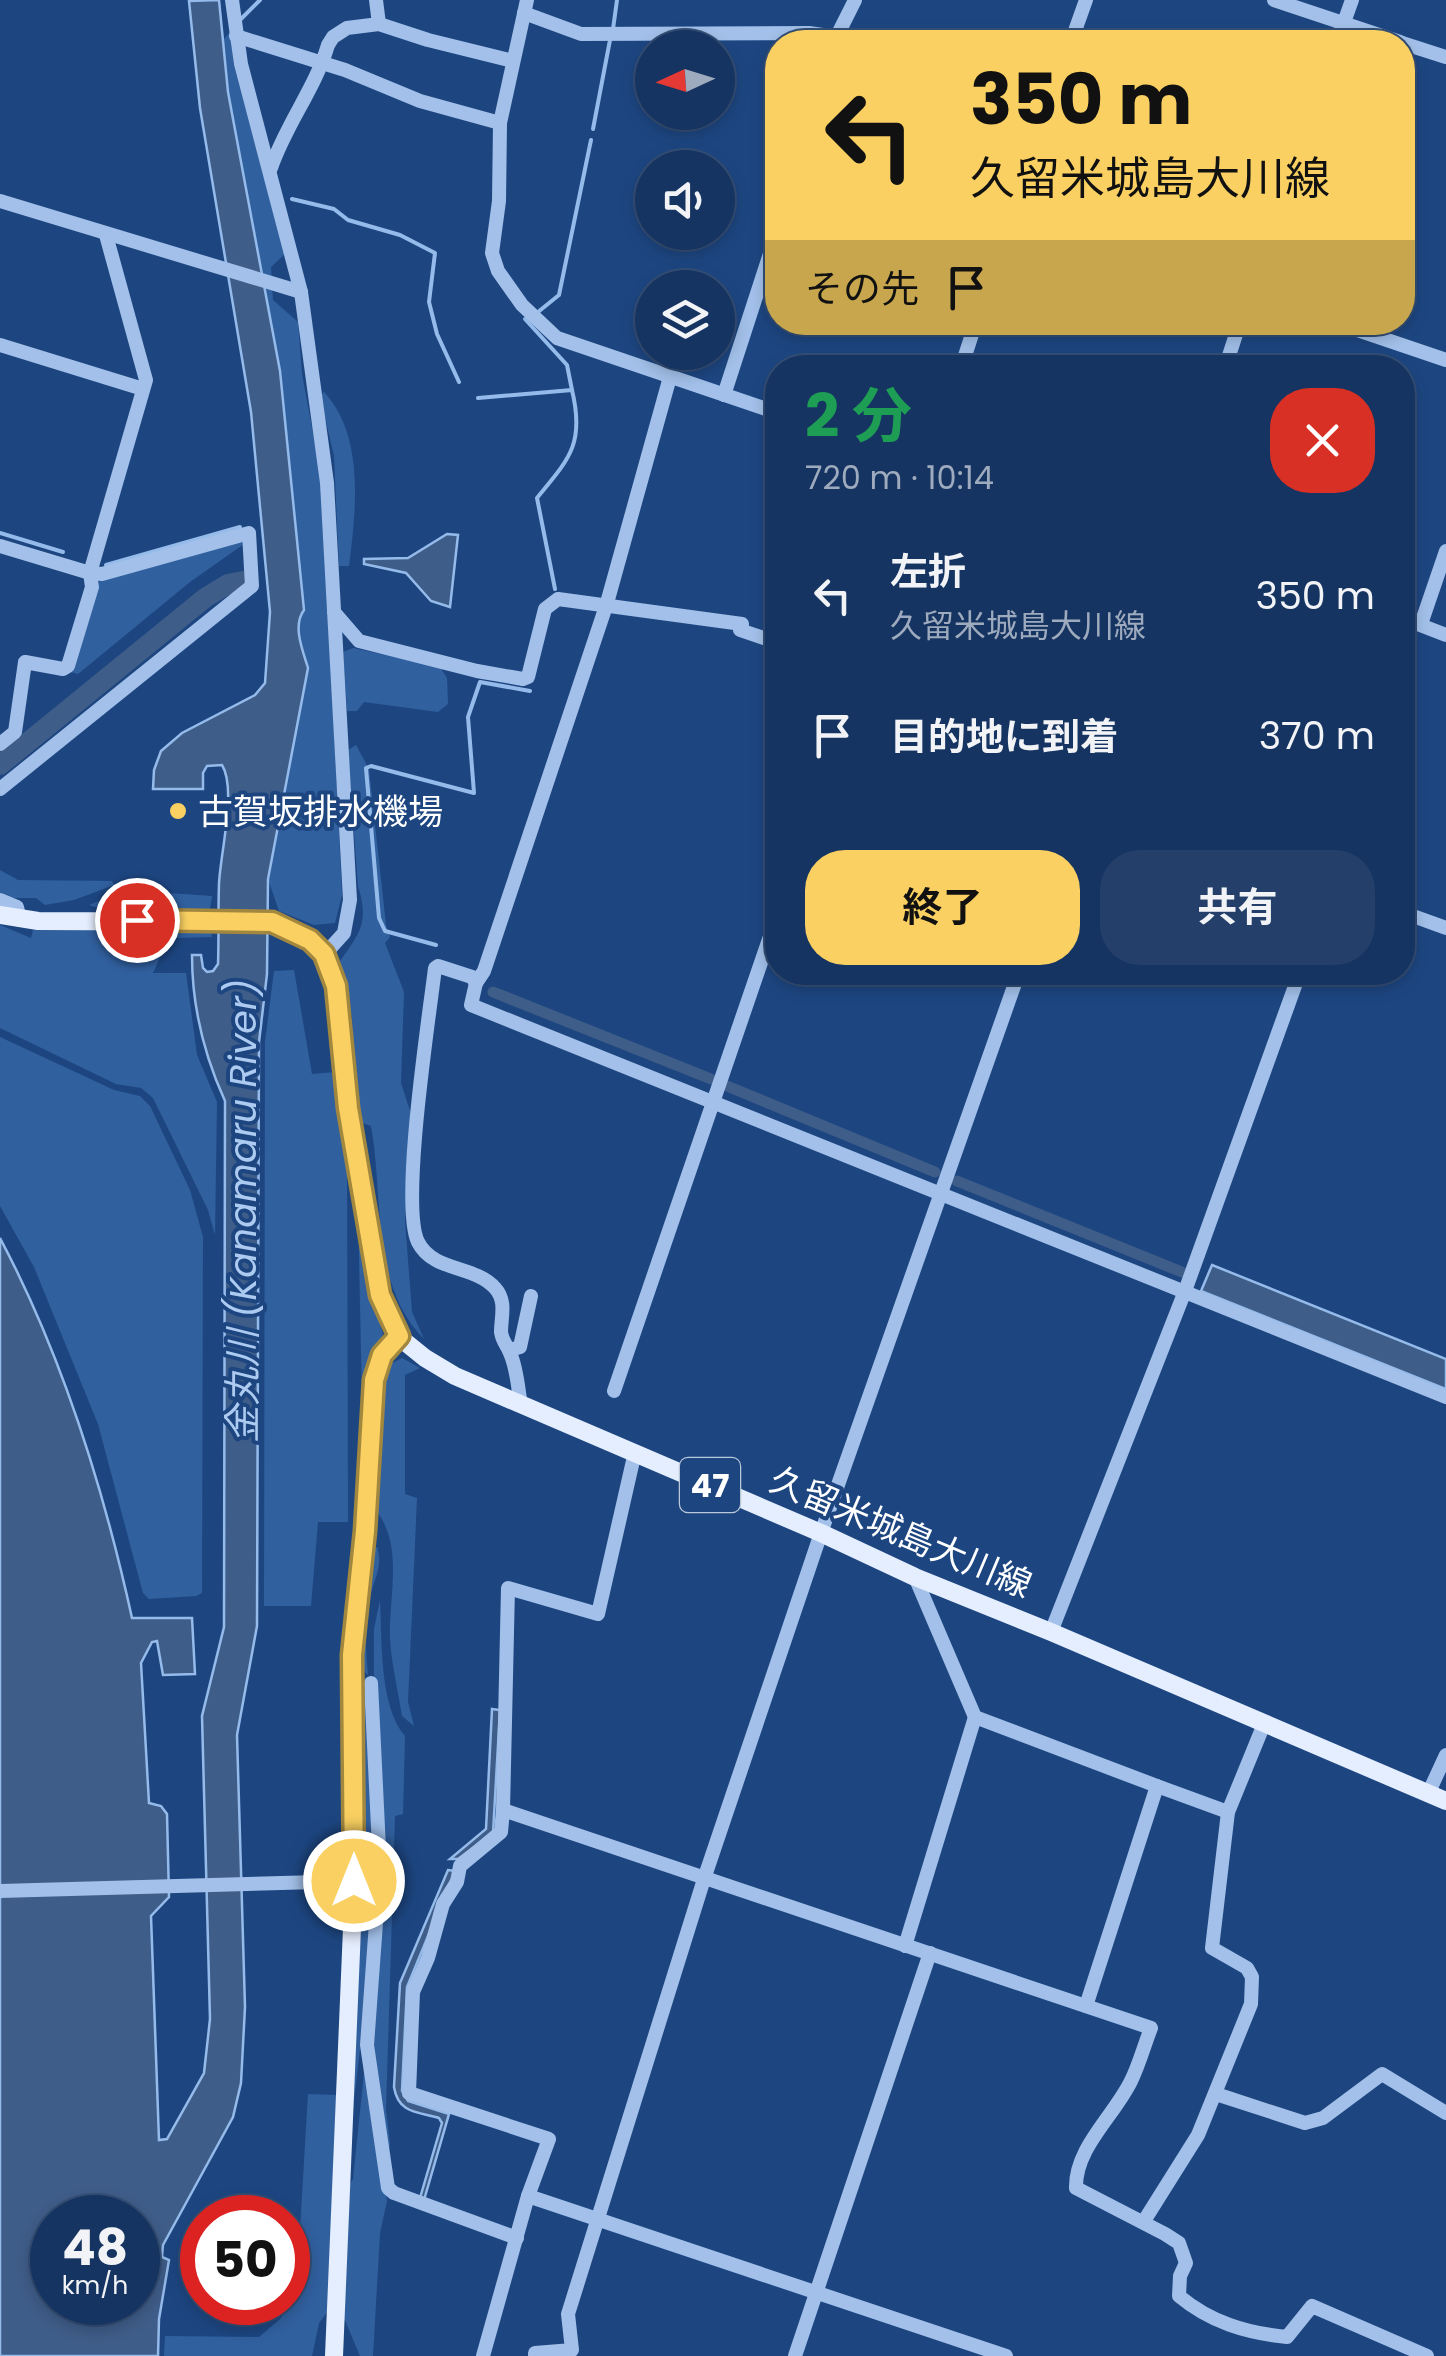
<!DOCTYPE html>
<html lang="ja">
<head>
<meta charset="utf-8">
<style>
	:root { --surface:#163461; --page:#233f6a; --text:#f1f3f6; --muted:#9eaabd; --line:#354f76; --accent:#f9d061 }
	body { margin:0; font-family:Poppins,"Noto Sans JP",sans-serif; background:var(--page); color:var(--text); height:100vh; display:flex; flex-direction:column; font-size:38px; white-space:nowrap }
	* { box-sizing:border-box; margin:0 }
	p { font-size:32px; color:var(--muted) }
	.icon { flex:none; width:55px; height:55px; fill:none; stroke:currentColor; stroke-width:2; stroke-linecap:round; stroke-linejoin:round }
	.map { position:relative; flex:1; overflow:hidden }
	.drawer { position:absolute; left:765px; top:355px; width:650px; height:630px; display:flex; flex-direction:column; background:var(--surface); border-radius:40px; box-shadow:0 5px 15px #0003,0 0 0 2px var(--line) }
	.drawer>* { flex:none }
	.hud { position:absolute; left:765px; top:30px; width:650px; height:305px; border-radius:40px; box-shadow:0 5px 15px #0003,0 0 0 2px var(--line); background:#f9d061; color:#111; overflow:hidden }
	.needle { width:65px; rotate:266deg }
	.buttons { position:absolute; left:635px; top:30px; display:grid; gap:20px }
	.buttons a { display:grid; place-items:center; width:100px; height:100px; border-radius:50%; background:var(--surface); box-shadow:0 5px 15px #0003,0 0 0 2px var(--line); font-size:50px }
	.speed { position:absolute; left:30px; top:2195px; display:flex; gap:20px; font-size:50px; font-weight:700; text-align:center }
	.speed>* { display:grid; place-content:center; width:130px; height:130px; border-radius:50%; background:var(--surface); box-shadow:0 5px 15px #0003,0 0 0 2px var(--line); line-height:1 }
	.speed small { font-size:25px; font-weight:400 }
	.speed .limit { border:15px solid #d22; background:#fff; color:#111 }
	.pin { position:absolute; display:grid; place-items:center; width:85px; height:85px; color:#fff; margin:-42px; border:5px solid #fff; border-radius:50%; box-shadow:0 2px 10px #0007 }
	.me { position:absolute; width:110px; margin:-55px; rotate:0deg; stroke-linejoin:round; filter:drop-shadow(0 0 8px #0008) }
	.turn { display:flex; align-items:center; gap:35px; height:210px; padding:0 40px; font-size:45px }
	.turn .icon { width:130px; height:130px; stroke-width:2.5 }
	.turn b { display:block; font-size:70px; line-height:85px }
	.then { display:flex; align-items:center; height:95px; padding:0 40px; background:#0003; gap:20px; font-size:38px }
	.round { display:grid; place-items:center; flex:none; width:105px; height:105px; border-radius:40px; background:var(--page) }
	.head { display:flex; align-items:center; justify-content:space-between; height:170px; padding:0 40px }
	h1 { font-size:60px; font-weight:700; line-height:75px; color:#1e9e55 }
	.action { display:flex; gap:20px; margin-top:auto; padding:20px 40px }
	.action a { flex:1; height:115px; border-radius:40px; background:var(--accent); color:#111; font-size:40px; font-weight:700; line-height:115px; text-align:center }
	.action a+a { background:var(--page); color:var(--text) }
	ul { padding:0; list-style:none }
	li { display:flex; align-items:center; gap:30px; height:140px; padding:0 40px }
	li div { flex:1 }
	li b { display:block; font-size:38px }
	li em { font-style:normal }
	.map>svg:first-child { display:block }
	.green { fill:#31609f }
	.water { fill:#3f5d89; stroke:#95bbeb; stroke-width:2.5; fill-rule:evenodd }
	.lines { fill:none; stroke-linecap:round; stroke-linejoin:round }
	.stream { stroke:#95bbeb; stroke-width:4 }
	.canal { stroke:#3f5d89; stroke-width:11 }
	.river { stroke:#3f5d89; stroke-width:20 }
	.minor { stroke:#a2c0e9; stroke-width:14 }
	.major { stroke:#e5eefe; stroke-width:18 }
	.route-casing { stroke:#a2873f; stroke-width:25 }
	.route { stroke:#f9d061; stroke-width:18 }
	.poi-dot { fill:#f9d061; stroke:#1d4681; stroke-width:4 }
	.labels { text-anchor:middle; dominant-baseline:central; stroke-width:8; stroke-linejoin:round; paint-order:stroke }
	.shield { fill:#1d4681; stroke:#bbc8d9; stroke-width:2.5 }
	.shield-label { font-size:32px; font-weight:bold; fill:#fff }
	.poi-label { font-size:35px; fill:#fff; stroke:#1d4681; text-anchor:start }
	.street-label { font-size:35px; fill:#fff; stroke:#1d4681 }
	.water-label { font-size:38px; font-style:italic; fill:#adcbf1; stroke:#1d4681 }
</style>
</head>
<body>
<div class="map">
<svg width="1446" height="2356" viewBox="0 0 1446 2356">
	<rect width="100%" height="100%" fill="#1d4681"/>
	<g class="green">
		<path d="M230 32 234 66 285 254 271 267 273 300 298 322 302 374 322 482 342 895 335 923 314 925 279 911 268 879 308 668C303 650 293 626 304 609L280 371 228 92 223 40Z"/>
		<path d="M324 392C365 436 356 511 349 566H339L334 456 320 396Z"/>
		<polygon points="235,539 244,544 190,582 78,674 71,672 100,580"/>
		<polygon points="353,648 440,667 447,678 448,704 438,712 364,702 357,711 347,711 343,652"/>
		<path d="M356 745 369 769 386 925 390 937 385 943 404 992 401 1083 412 1117 405 1221 412 1312 424 1339C370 1285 384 1197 371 1126L362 1123 355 1107 352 1017 340 961C361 932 369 921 358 886L348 750Z"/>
		<polygon points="0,870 18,880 112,881 114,885 74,900 45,905 36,898 10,898 0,893"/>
		<polygon points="124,890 212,896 210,909 104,910 89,905"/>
		<polygon points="0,925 31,938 33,930 211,927 212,937 176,938 163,951 153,973 186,973 197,1055 217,1102 215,1235 208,1210 153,1098 141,1088 116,1084 0,1028"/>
		<polygon points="294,970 312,1074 335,1072 347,1153 348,1522 318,1522 311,1606 264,1606 265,1042 274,971"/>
		<polygon points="0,1037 114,1090 140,1096 150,1106 190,1190 203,1237 202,1593 196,1596 149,1599 143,1593 98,1424 34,1267 0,1206"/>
		<polygon points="358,1207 367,1282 383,1334 370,1362 363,1449"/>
		<path d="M402 1358 420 1368 405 1375V1494L417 1498 408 1702 414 1726 402 1716C398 1690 391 1663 390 1637 389 1596 403 1548 378 1513L384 1375 390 1364Z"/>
		<path d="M377 1547C384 1566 372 1583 369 1602 364 1626 366 1650 368 1675L360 1668V1635L372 1548Z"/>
		<path d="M380 1600C382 1640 379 1706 405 1736L403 1814 395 1816 386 2109 390 2144 388 2159 371 2050 382 1787 374 1673V1629Z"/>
		<polygon points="360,1691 365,1691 375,1873 371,1957 347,2159 356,1980 364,1905"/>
		<polygon points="365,2063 387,2201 380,2233 373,2356 360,2356 341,2311 345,2192 353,2179"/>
		<polygon points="308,2094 337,2095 328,2311 319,2323 312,2356 164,2356 165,2336 259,2337 280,2319 296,2297"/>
	</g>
	<g class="water">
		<path d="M219 0 228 92 280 371 304 610C292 626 303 651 308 668L268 879 267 974 259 1042 257 1626 237 1735 245 2007 241 2083 233 2117 163 2245 162 2257 169 2260 159 2319 158 2356H0V1238C63 1357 103 1486 132 1618H192L195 1674 163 1675 157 1641 152 1642 141 1663 149 1803 161 1806 167 1814 169 1897 151 1916 159 2140 167 2139 204 2073 210 2019 202 1716 224 1627 225 1101C204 1055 192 1007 192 955H201L203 968 207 972 213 971 218 964C219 937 218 911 219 884 220 855 237 789 222 765L207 766 203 773V789H153L154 770 161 751 182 733 255 695 265 683 270 612 251 412 200 108 189 1ZM52 2218H138V2302H52Z"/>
		<polygon points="447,534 458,535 450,607 431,601 406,573 364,564 364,559 408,558"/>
		<polygon points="1212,1265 1446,1359 1446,1389 1201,1291"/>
		<polygon points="492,1709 500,1710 493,1833 458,1859 450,1859 486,1829"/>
		<path d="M448 1870 455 1871 407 1987 402 2091 408 2101 449 2114 424 2200 420 2198 442 2123 439 2118C417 2112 398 2113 394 2087L400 1983Z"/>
	</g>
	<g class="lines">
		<g class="stream">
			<polyline points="239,21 260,0"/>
			<polyline points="613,29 617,0"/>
			<polyline points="593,129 610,40"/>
			<polyline points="292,199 334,209 348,220 400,235 435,253 429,302 437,334 459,382"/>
			<polyline points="538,312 559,295 591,140"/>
			<polyline points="525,319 567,365 572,390"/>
			<path d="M478 398 572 390C585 444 569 459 537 498L555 589"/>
			<polyline points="0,533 63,552"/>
			<polyline points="106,565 240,527"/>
			<polyline points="436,945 385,931 379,918 366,768 371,766 474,793 468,717 480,682 530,691"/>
		</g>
		<g class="canal">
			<polyline points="493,992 711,1079"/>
			<polyline points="727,1086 935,1172"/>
			<polyline points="957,1181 1182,1272"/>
		</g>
		<polyline class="river" points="0,765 205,598 228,584 248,580"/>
		<g class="minor">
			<polyline points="232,0 241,64 301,292 327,483 350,900 344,933 325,954"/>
			<polyline points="376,0 379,24"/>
			<polyline points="527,0 500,123 499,201 492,253 498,271 522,305 557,338 778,413"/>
			<polyline points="1274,0 1400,42"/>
			<polyline points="524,13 581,34 809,33 836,37"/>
			<polyline points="236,36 345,70 420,101 500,123"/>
			<polyline points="834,42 855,0"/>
			<polyline points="1071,42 1086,0"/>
			<polyline points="1337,42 1352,0"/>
			<polyline points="1402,43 1446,57"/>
			<path d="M271 168C286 124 315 89 328 45L333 37 347 28 379 24 428 40 513 61"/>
			<polyline points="0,201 301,292"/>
			<polyline points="1334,322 1446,360"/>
			<polyline points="0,345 143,389"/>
			<polyline points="961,368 976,322"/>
			<polyline points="1225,368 1240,322"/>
			<polyline points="724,395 778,229"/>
			<polyline points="0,546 90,573 146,380 106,235"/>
			<polyline points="334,612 359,641 477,671 523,679 528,677 545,609 558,599 742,624 740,630 778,643"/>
			<polyline points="1402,618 1446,635"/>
			<polyline points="1421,624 1446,551"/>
			<polyline points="0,744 15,732 25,662 63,669 68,666 92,587 90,573 102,574 249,533 252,586 0,789"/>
			<polyline points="0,900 17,907 20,920"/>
			<polyline points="1402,912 1446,928"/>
			<polyline points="476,983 471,1005 1446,1397"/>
			<polyline points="510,1350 520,1347 531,1296"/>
			<polyline points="614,1391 778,913"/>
			<path d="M521 1405C518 1389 517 1368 510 1353 507 1345 502 1341 501 1332 501 1317 507 1301 495 1288 475 1265 433 1272 418 1242 400 1205 429 1018 435 968L438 966 472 977 476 983 484 971 607 603 670 377"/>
			<polyline points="915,1577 975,1717 1157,1786"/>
			<polyline points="1051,1632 1185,1291 1300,972"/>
			<polyline points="371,1683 380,1869 367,2045 388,2188 394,2193 517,2238"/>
			<polyline points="1428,1794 1446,1755"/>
			<polyline points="503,1810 508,1588 598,1614 635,1452"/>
			<polyline points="0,1891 354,1881"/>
			<polyline points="905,1946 975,1717"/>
			<polyline points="1086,2006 1157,1786 1228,1812"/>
			<polyline points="1216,2094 1305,2123 1323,2118 1382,2074 1446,2113"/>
			<polyline points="528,2196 1006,2356"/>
			<polyline points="1144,2221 1198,2135 1251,2004 1252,1977 1247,1968 1212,1948 1228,1812 1264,1724"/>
			<path d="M483 2356 528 2196 549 2139 409 2093 413 1992 428 1958 443 1904 457 1882 460 1866 501 1832 503 1810 1151 2028C1144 2046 1139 2065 1131 2081 1114 2116 1075 2148 1076 2188L1165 2234 1179 2243 1186 2263 1180 2276 1179 2296C1210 2322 1246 2333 1287 2337L1312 2306 1427 2356"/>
			<polyline points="535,2356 535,2353 572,2350 568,2314 704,1879 821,1533 1019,972"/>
			<polyline points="795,2356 930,1953"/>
		</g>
		<g class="major">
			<polyline points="0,915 38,921 272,922 310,940 325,954 336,985 348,1108 380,1295 399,1337 425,1358 455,1376 821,1533 915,1577 1051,1632 1446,1801"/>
			<polyline points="334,2356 354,1881 352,1655 365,1531 374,1380 382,1355 399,1337"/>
		</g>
	</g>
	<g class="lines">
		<defs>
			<polyline id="route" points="137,920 272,922 310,940 324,954 336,986 348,1108 380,1295 399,1336 382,1355 374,1380 365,1531 352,1655 354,1881"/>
		</defs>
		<use href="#route" class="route-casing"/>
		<use href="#route" class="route"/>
	</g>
	<circle class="poi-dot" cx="178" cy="811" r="10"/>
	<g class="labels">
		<rect class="shield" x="680" y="1458" width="60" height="54" rx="8"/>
		<g class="shield-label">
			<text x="710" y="1485">47</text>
		</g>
		<g class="poi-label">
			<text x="198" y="811">古賀坂排水機場</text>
		</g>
		<g class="street-label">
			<text transform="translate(901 1532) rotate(23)">久留米城島大川線</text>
		</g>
		<g class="water-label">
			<text transform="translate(242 1211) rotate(-90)">金丸川 (Kanamaru River)</text>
		</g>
	</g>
</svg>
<div class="buttons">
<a><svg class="needle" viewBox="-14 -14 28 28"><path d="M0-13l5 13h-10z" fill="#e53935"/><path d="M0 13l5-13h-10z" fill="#9eaabd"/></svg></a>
<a><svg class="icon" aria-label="sound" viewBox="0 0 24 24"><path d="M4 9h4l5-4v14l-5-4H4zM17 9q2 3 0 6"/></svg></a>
<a><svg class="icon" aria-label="layers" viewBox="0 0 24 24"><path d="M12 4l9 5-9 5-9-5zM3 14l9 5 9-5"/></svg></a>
</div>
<div class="speed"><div>48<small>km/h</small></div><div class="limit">50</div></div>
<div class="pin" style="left:137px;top:920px;background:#d93025"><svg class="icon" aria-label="arrive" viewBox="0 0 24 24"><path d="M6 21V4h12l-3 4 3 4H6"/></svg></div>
<svg class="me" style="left:354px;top:1881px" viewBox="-20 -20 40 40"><circle r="17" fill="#f9d061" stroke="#fff" stroke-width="3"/><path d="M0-11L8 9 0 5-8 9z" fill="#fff"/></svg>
<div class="hud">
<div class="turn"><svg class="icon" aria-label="left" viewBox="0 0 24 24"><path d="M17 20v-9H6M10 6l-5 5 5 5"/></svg><div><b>350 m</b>久留米城島大川線</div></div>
<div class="then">その先<svg class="icon" aria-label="arrive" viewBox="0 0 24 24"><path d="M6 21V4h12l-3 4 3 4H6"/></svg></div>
</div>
<section class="drawer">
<div class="head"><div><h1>2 分</h1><p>720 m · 10:14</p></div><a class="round" style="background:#d93025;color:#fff"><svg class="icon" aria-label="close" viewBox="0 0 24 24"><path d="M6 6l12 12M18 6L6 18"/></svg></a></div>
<ul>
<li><svg class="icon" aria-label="left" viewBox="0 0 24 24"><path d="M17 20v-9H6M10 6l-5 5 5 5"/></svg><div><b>左折</b><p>久留米城島大川線</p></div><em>350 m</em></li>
<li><svg class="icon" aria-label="arrive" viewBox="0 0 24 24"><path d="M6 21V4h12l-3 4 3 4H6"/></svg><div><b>目的地に到着</b></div><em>370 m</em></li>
</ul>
<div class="action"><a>終了</a><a>共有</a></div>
</section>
</div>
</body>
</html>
